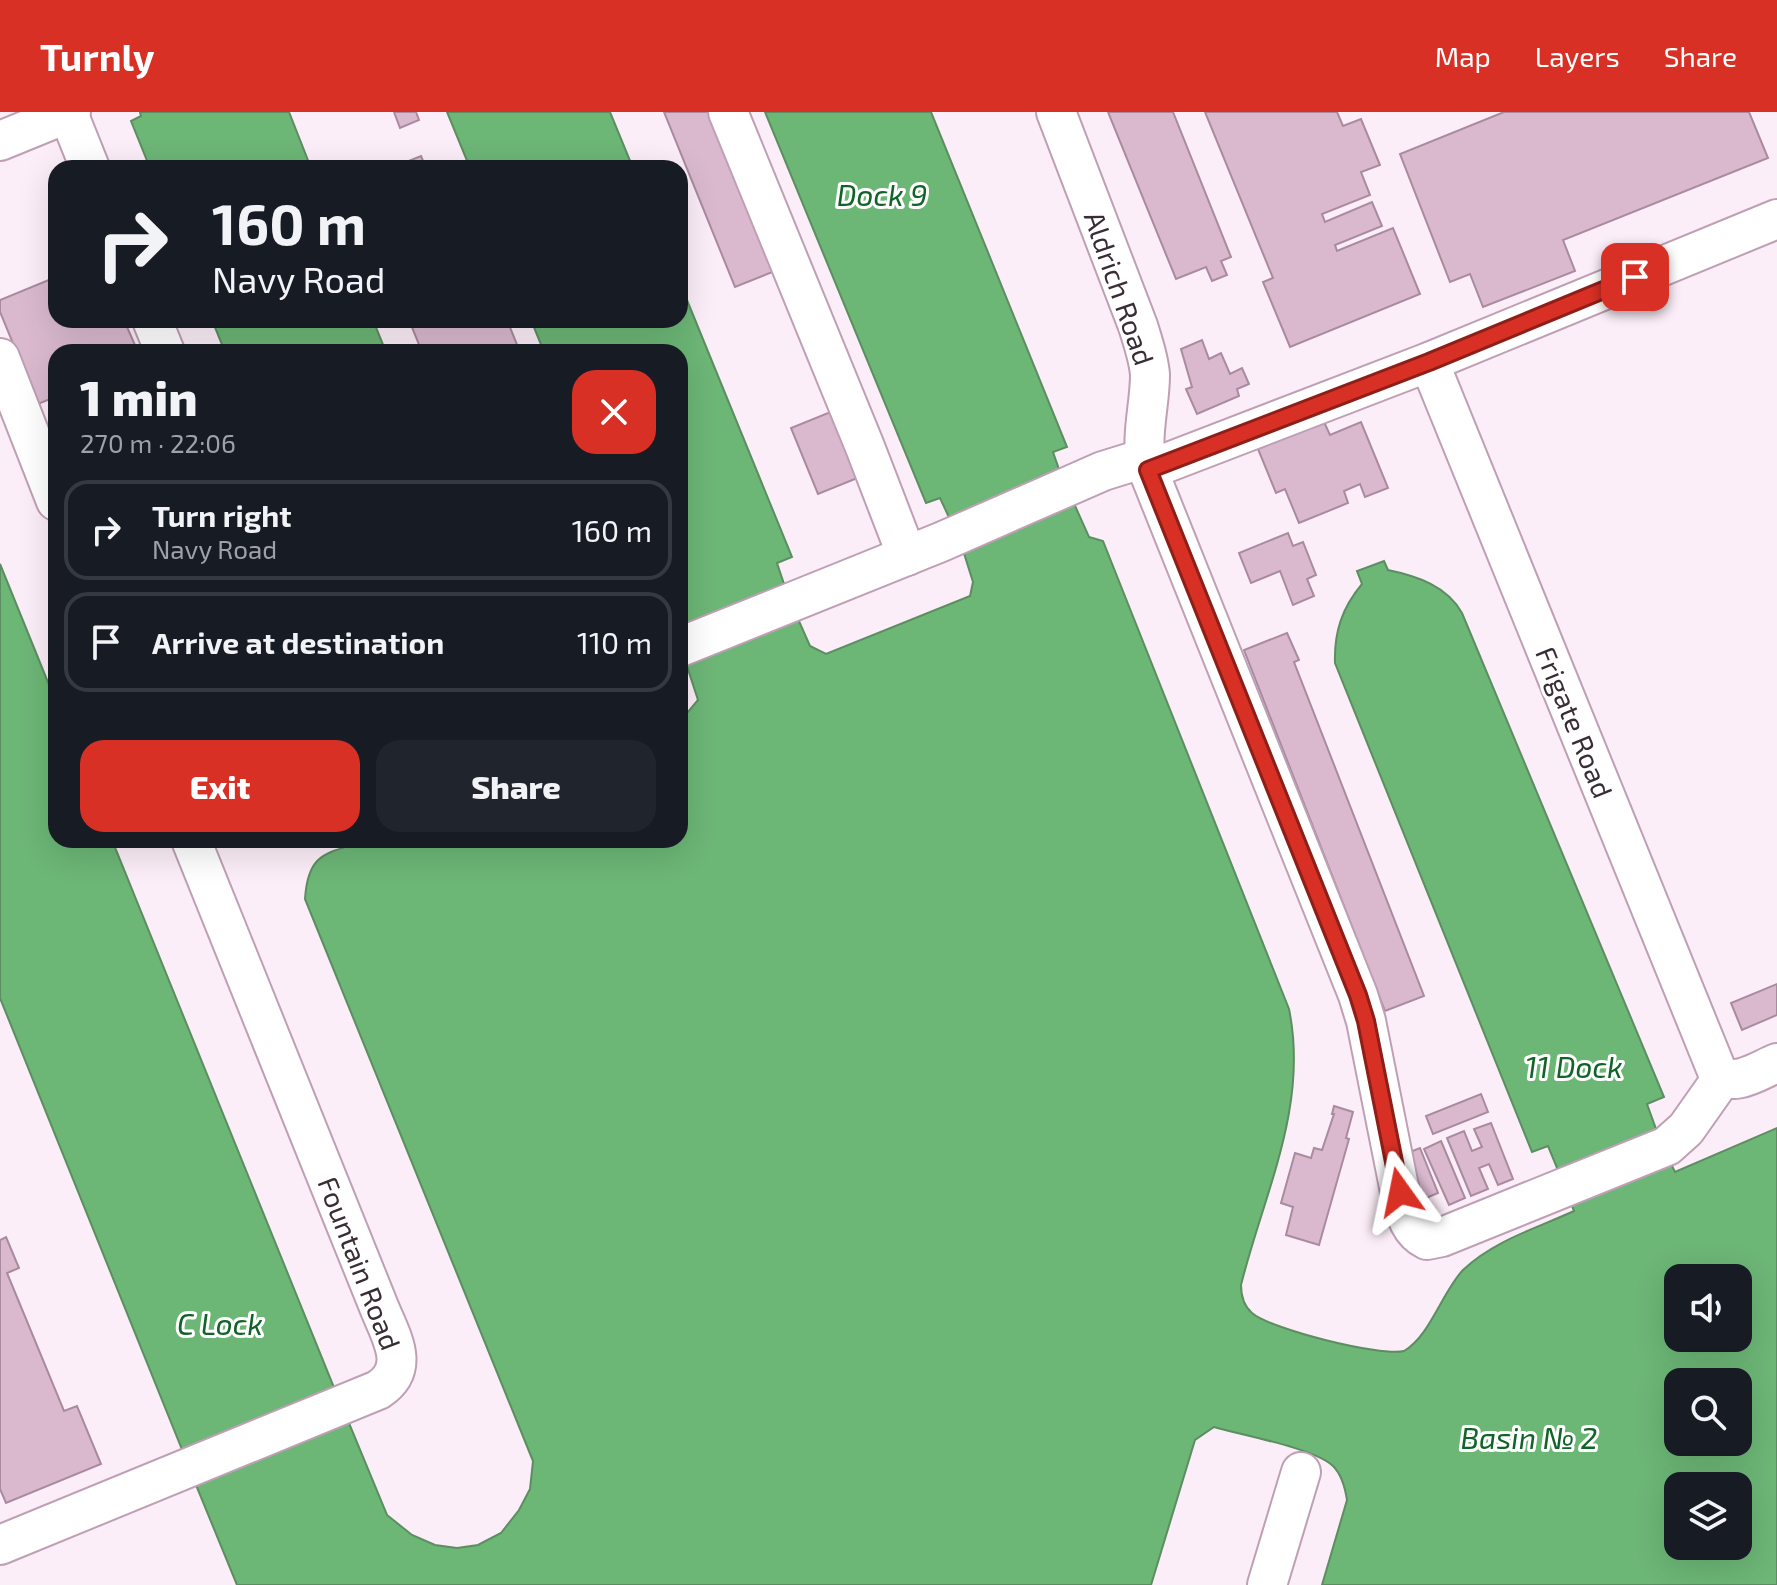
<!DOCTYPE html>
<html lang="en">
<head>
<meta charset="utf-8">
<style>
	:root { --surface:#171b24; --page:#20242c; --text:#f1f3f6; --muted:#9ea1a6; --line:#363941; --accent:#d93025 }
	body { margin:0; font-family:"Exo 2",sans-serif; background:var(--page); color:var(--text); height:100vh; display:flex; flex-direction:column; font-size:30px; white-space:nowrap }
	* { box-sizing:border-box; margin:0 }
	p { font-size:26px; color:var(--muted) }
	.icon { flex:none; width:44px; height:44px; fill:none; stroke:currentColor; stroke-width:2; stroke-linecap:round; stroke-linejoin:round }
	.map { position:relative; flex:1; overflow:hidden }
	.details { position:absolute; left:48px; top:232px; width:640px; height:504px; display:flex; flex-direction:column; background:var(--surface); border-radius:24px; box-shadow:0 8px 32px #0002 }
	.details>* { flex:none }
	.top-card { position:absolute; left:48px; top:48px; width:640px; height:168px; border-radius:24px; box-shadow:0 8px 32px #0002; background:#171b24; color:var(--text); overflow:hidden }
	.buttons { position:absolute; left:1664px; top:1152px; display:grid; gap:16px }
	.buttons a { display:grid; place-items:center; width:88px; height:88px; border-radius:16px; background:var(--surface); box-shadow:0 8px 32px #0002; font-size:40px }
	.pin { position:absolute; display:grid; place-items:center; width:68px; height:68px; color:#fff; margin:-34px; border-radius:16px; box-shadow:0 4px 12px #0006 }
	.me { position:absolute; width:88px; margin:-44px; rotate:348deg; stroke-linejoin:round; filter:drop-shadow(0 0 6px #0008) }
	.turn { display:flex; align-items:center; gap:28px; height:168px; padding:0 32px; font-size:36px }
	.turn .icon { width:104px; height:104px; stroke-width:2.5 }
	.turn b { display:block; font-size:56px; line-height:68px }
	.round { display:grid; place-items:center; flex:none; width:84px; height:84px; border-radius:24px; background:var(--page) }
	.headline { display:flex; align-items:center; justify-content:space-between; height:136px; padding:0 32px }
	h1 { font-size:48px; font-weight:800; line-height:60px }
	.cta { display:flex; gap:16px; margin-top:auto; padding:16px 32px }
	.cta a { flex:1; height:92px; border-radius:24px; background:var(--accent); color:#fff; font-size:32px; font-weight:800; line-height:92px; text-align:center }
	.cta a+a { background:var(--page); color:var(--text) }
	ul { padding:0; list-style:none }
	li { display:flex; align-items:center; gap:24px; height:100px; margin:0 16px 12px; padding:0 16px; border:4px solid var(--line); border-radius:24px }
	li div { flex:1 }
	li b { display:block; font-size:30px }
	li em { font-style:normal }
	header { display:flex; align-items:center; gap:48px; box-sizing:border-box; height:112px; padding:0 40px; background:var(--accent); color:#fff }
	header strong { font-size:38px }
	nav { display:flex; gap:44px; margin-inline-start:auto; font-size:28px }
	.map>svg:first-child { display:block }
	.water { fill:#6cb676; stroke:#5d8d62; stroke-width:2; fill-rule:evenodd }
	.building { fill:#dab9cf; stroke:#a98a9f; stroke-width:2 }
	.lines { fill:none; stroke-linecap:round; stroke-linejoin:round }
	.minor-casing { stroke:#bf9fb4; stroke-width:42 }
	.minor { stroke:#fff; stroke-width:38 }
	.route-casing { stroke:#8d1f18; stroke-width:20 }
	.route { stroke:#d93025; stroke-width:14 }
	.labels { text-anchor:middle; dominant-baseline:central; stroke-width:6; stroke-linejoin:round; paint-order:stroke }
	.street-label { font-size:28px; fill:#392d35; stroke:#fff }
	.water-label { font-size:30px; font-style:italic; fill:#126327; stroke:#fff }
</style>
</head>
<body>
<header>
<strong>Turnly</strong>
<nav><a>Map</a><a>Layers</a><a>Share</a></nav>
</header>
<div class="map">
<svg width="1777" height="1473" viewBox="0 0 1777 1473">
	<rect width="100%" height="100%" fill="#fceef8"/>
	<g class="water">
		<polygon points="140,0 289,0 311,56 150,56 131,9 141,4"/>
		<polygon points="447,0 610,0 633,56 470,56"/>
		<polygon points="765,0 931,0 1067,335 1053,340 1062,366 953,414 940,386 926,391"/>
		<polygon points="680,171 792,445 777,451 786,478 680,521 680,240 544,240 531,208 680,208"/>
		<polygon points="212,208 373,208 386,240 225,240"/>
		<path d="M1072 387 1089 425 1103 429 1289 897C1309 994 1264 1081 1241 1173 1241 1184 1244 1194 1252 1201 1270 1217 1381 1245 1404 1239 1430 1224 1442 1180 1463 1158 1493 1129 1537 1116 1574 1099L1570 1089 1669 1048 1675 1060 1777 1016V1473H1322L1347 1388C1345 1375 1342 1363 1333 1354 1314 1336 1241 1323 1214 1315L1195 1328 1151 1473H237L196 1373 349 1311 387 1403 412 1423 435 1433 457 1436 478 1433 501 1421 519 1398 530 1377 533 1349 305 787C308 739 327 742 367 728H680V603L688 600 698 588 684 545 795 500 810 534 826 542 970 484 973 470 962 435ZM1678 1166H1738V1226H1678ZM1678 1270H1738V1330H1678ZM1678 1374H1738V1434H1678Z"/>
		<path d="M1384 449 1388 458C1417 464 1447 474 1462 501L1664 985 1647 992 1660 1028 1562 1068 1548 1034 1532 1040 1335 551C1334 520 1342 496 1362 472L1357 459Z"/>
		<polygon points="0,452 56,590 56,728 112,728 335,1278 183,1340 0,886"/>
	</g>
	<g class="building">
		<polygon points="394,0 416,0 419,8 400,16"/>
		<polygon points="664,0 711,0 775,159 735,175"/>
		<polygon points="1108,0 1173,0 1231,145 1221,149 1227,163 1212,169 1206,155 1176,167"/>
		<polygon points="1205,0 1337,0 1343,14 1361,7 1380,53 1361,60 1370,83 1322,102 1325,110 1372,90 1382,114 1335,133 1337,139 1393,116 1420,182 1290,235 1263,170 1273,166"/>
		<polygon points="1504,0 1749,0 1768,46 1563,128 1575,159 1483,195 1470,162 1450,170 1400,42"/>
		<polygon points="421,44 426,56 391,56"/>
		<polygon points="56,165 56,208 124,208 138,240 56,240 56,303 50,287 38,292 0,200 0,188"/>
		<polygon points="409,208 507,208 520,240 422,240"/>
		<polygon points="1202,228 1209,247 1221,241 1230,262 1242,256 1249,272 1237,277 1239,284 1197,302 1186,277 1192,275 1181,237"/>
		<polygon points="833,299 860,365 818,382 791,316"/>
		<polygon points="1324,310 1330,323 1361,310 1388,376 1365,385 1360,372 1344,379 1348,391 1299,411 1285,377 1276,381 1258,337"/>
		<polygon points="1288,421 1293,434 1303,430 1316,463 1307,467 1314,484 1293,493 1280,459 1251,471 1239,441"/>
		<polygon points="1287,521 1299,548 1294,550 1424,884 1385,899 1244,538"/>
		<polygon points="1777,872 1777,903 1742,918 1731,891"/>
		<polygon points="1481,982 1488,1000 1433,1022 1426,1004"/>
		<polygon points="1334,994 1353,1000 1346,1026 1349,1027 1319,1133 1286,1123 1293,1095 1281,1091 1295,1041 1311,1046 1314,1036 1322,1038 1334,1002 1332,1002"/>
		<polygon points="1491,1011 1513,1067 1498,1073 1489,1052 1479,1056 1488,1077 1471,1084 1447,1026 1464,1019 1472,1039 1482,1035 1474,1017"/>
		<polygon points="1441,1029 1465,1086 1449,1093 1424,1037"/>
		<polygon points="1420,1036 1438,1081 1424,1087 1405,1042"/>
		<polygon points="6,1125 19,1156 7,1161 64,1299 77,1294 101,1352 6,1391 0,1377 0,1128"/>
	</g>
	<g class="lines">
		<defs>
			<g id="minor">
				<polyline points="728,0 865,335 907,444"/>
				<path d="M1056 0 1138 214C1143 230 1149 247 1150 263 1150 295 1139 327 1148 358L1358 883 1366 909 1400 1080C1405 1099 1408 1119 1427 1128L1442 1125 1667 1034 1686 1017 1722 966"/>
				<polyline points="68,1 90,56"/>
				<polyline points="0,29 71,0"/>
				<polyline points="152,208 165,240"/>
				<polyline points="0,246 56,389"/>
				<path d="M1429 250 1717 959C1732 978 1759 958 1777 951"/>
				<polyline points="1148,358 1429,250 1777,107"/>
				<polyline points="680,535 941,430 1103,359 1145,346"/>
				<path d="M0 1433 378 1278C412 1256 391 1225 379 1195L191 728"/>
				<polyline points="1267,1473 1301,1360"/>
			</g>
		</defs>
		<use href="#minor" class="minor-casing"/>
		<use href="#minor" class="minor"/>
	</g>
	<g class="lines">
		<defs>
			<polyline id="route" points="1400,1080 1366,909 1358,883 1148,358 1429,250 1635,165"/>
		</defs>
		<use href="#route" class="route-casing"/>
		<use href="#route" class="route"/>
	</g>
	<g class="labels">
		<g class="street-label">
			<text transform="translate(1120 176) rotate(71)">Aldrich Road</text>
			<text transform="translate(1575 610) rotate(68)">Frigate Road</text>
			<text transform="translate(360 1151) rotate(69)">Fountain Road</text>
		</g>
		<g class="water-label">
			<text x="882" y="82">Dock 9</text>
			<text x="1574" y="954">11 Dock</text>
			<text x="220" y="1211">C Lock</text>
			<text x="1529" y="1325">Basin № 2</text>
		</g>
	</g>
</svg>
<div class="buttons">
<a><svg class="icon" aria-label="sound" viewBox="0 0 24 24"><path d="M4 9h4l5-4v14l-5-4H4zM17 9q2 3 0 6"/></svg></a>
<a><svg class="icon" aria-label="search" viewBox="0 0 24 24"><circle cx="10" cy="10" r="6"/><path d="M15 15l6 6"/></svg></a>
<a><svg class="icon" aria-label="layers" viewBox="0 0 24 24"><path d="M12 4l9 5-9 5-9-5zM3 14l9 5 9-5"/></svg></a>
</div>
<div class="pin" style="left:1635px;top:165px;background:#d93025"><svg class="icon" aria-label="arrive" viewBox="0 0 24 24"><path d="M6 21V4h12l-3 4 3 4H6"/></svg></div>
<svg class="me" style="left:1400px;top:1080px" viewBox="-20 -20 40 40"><path d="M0-17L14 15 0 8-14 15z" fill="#d93025" stroke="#fff" stroke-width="4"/></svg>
<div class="top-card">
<div class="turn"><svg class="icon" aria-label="right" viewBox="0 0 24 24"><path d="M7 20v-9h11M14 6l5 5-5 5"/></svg><div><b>160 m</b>Navy Road</div></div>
</div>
<section class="details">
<div class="headline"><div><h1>1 min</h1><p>270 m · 22:06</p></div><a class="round" style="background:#d93025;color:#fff"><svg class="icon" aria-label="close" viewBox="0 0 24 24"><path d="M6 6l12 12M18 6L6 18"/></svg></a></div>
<ul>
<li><svg class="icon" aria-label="right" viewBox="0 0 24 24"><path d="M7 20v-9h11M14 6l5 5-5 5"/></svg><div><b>Turn right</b><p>Navy Road</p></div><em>160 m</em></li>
<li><svg class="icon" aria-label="arrive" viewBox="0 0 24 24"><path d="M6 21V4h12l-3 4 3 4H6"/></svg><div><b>Arrive at destination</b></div><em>110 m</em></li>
</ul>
<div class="cta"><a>Exit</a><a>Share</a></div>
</section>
</div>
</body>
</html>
